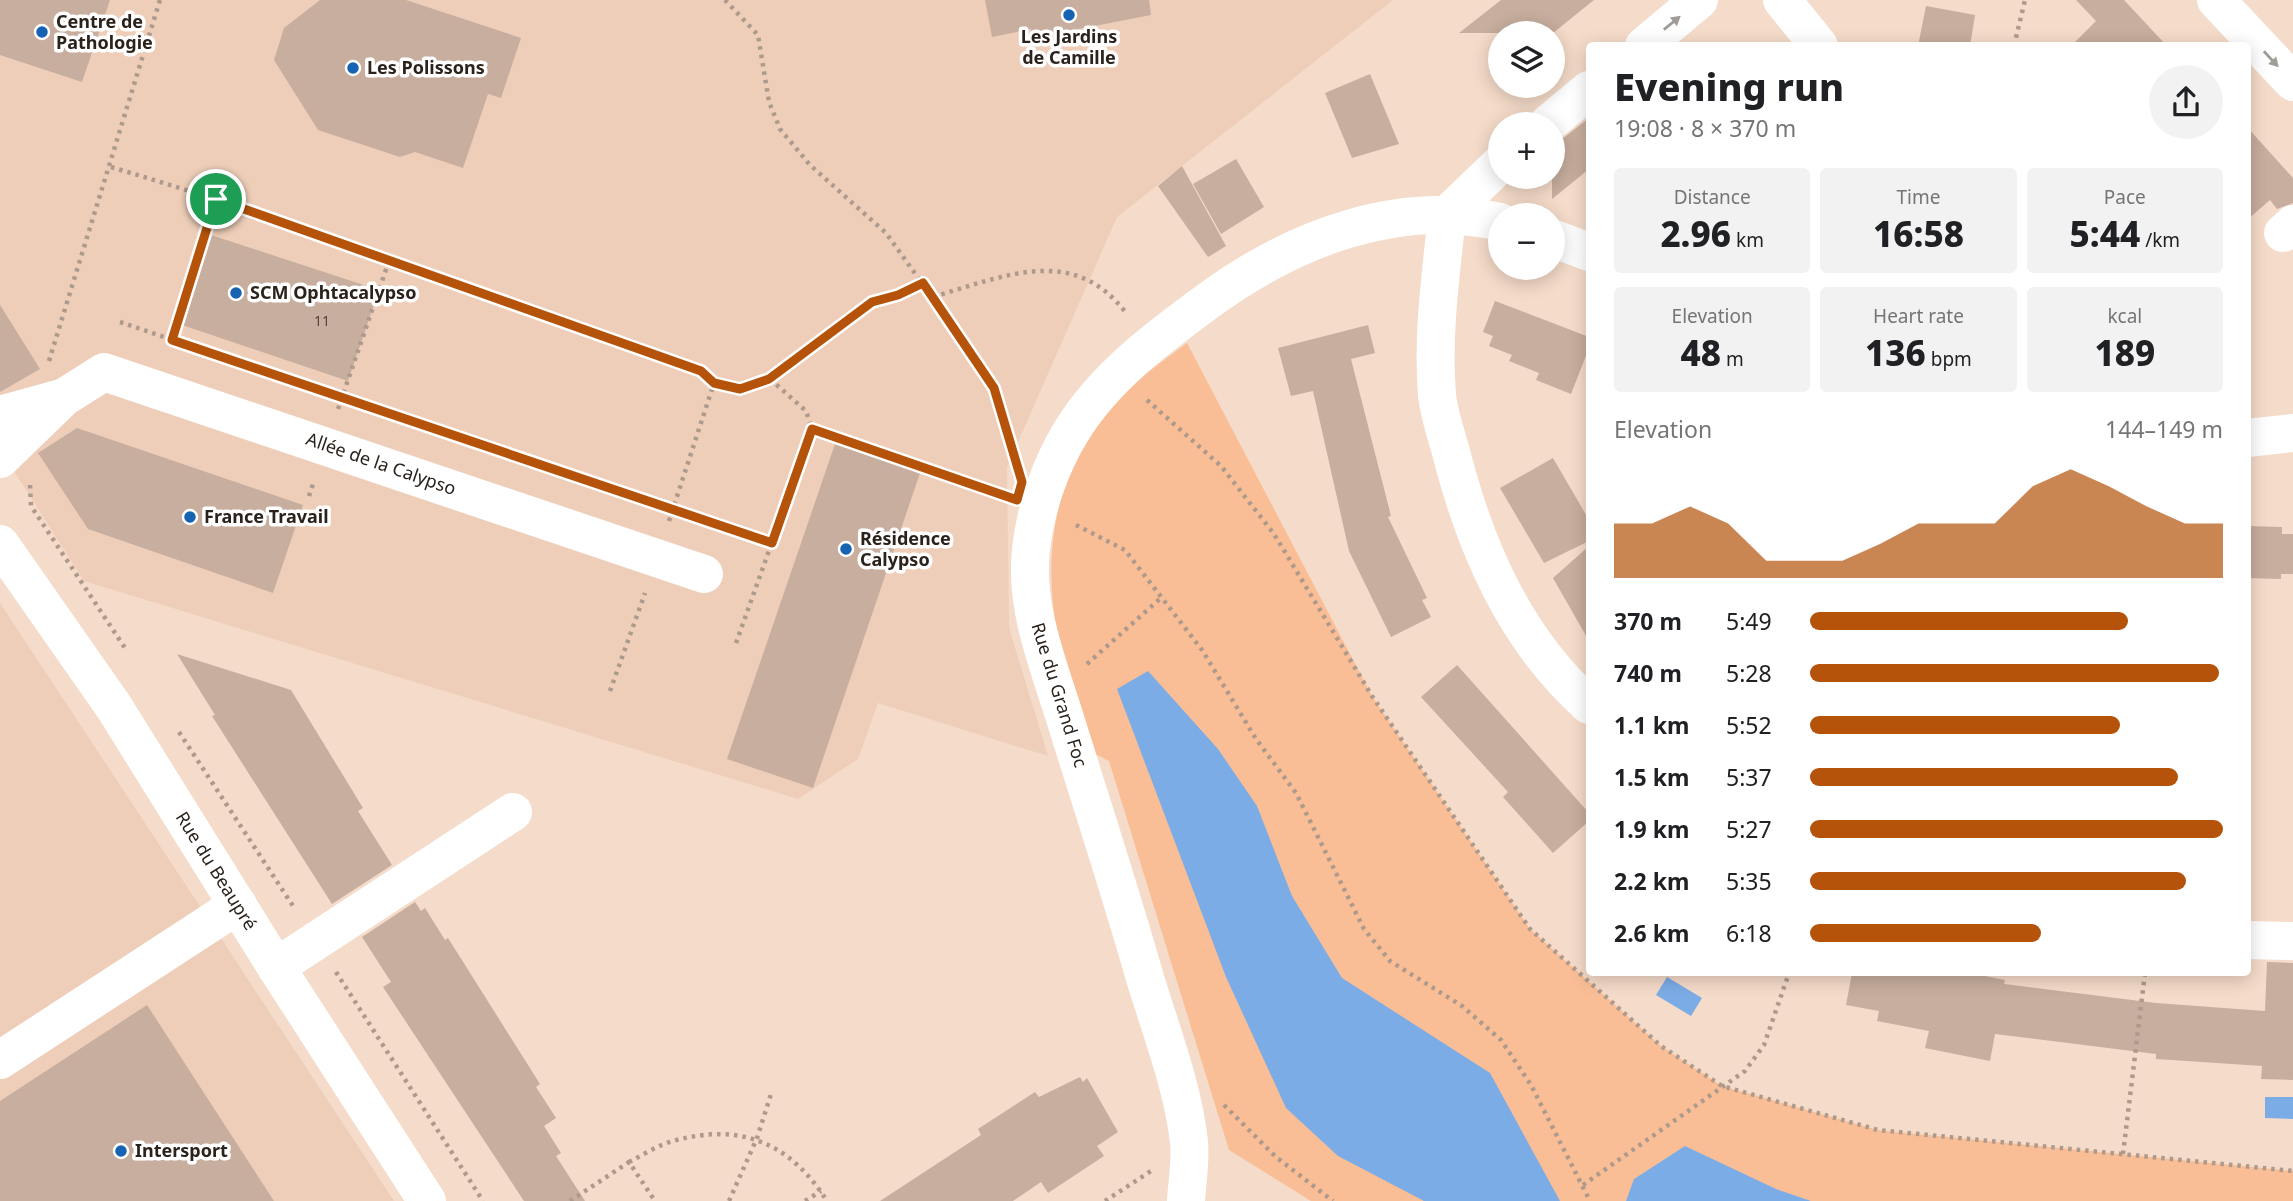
<!DOCTYPE html>
<html lang="en">
<head>
<meta charset="utf-8">
<style>
	:root { --surface:#fff; --page:#f2f2f2; --text:#202124; --muted:#757577; --accent:#b45309 }
	body { margin:0; font-family:"Noto Sans",sans-serif; background:var(--page); color:var(--text); height:100vh; display:flex; flex-direction:column; font-size:26px; white-space:nowrap }
	* { box-sizing:border-box; margin:0 }
	p { font-size:23px; color:var(--muted) }
	.icon { flex:none; width:38px; height:38px; fill:none; stroke:currentColor; stroke-width:2; stroke-linecap:round; stroke-linejoin:round }
	.map { position:relative; flex:1; overflow:hidden }
	.details { position:absolute; left:1586px; top:42px; width:665px; height:934px; display:flex; flex-direction:column; background:var(--surface); border-radius:7px; box-shadow:0 4px 18px #0003 }
	.details>* { flex:none }
	.controls { position:absolute; left:1488px; top:21px; display:grid; gap:14px }
	.controls a { display:grid; place-items:center; width:77px; height:77px; border-radius:50%; background:var(--surface); box-shadow:0 4px 18px #0003; font-size:35px }
	.pin { position:absolute; display:grid; place-items:center; width:60px; height:60px; color:#fff; margin:-30px; border:4px solid #fff; border-radius:50%; box-shadow:0 2px 7px #0007 }
	.round { display:grid; place-items:center; flex:none; width:74px; height:74px; border-radius:37px; background:var(--page) }
	.headline { display:flex; align-items:center; justify-content:space-between; height:119px; padding:0 28px }
	h1 { font-size:38px; font-weight:800; line-height:52px }
	.metrics { display:grid; grid-template-columns:repeat(3,1fr); gap:10px; height:119px; padding:7px 28px }
	.metrics div { display:grid; align-content:center; border-radius:7px; background:var(--page); text-align:center }
	.metrics b { font-size:35px; font-weight:800 }
	.metrics small { font-size:19px; font-weight:400 }
	.metrics p { font-size:19px }
	.chart { height:196px; padding:14px 28px }
	.chart p { display:flex; justify-content:space-between }
	.chart svg { width:100%; height:126px; margin-top:7px; fill:var(--accent); opacity:.7 }
	ul { padding:0 28px; list-style:none; font-size:23px }
	li { display:grid; grid-template-columns:112px 84px 1fr; align-items:center; height:52px }
	li i { height:18px; border-radius:9px; background:var(--accent) }
	.map>svg:first-child { display:block }
	.built { fill:#eeceb9 }
	.green { fill:#f9be95 }
	.water { fill:#7cace6 }
	.building { fill:#c7ae9e }
	.lines { fill:none; stroke-linecap:round; stroke-linejoin:round }
	.path { stroke:#ae9a8c; stroke-width:4.5; stroke-dasharray:3.5 5; stroke-linecap:butt }
	.minor { stroke:#fff; stroke-width:38 }
	.oneway { fill:#a09c98 }
	.route-casing { stroke:#fff; stroke-width:14 }
	.route { stroke:#b45309; stroke-width:9 }
	.poi-dot { fill:#1563b2; stroke:#fff; stroke-width:2.5 }
	.labels { text-anchor:middle; stroke-width:7; stroke-linejoin:round; paint-order:stroke }
	.number-label { font-size:14px; fill:#52453c }
	.poi-label { font-size:18px; font-weight:bold; fill:#2b221b; stroke:#fff; text-anchor:start }
	.street-label { font-size:18px; fill:#2b221b; stroke:#fff }
</style>
</head>
<body>
<div class="map">
<svg width="2293" height="1201" viewBox="0 0 2293 1201">
	<rect width="100%" height="100%" fill="#f5dbc9"/>
	<g class="built">
		<polygon points="0,0 1393,0 1117,217 1007,467 1009,628 1048,756 878,703 858,759 798,799 84,581 0,449"/>
		<polygon points="0,603 394,1201 0,1201"/>
	</g>
	<path class="green" d="M 1187,343 L 1372,696 L 1530,929 L 1661,1046 L 1722,1086 L 1878,1130 L 2293,1171 L 2293,1201 L 1311,1201 L 1229,1150 L 1109,761 L 1095,754 C 1082,714 1065,673 1057,632 C 1043,557 1054,476 1103,415 C 1126,386 1158,365 1187,343 Z"/>
	<g class="water">
		<polygon points="1148,671 1218,749 1257,806 1292,896 1342,978 1490,1073 1560,1201 1424,1201 1338,1156 1286,1108 1226,977 1117,689"/>
		<polygon points="1667,977 1702,998 1691,1016 1656,995"/>
		<polygon points="2265,1097 2293,1097 2293,1119 2265,1118"/>
		<polygon points="1685,1146 1776,1189 1811,1201 1626,1201 1634,1179"/>
	</g>
	<g class="building">
		<polygon points="0,0 110,0 82,82 0,55"/>
		<polygon points="320,0 406,0 521,38 501,98 488,94 463,168 415,152 400,157 318,130 274,60 284,28"/>
		<polygon points="985,0 1149,0 1151,15 1033,38 1031,29 992,37"/>
		<polygon points="1501,0 1594,0 1553,33 1459,33"/>
		<polygon points="2076,0 2124,0 2167,46 2071,46 2096,21"/>
		<polygon points="1926,6 1975,15 1970,46 1918,46"/>
		<polygon points="1370,74 1399,144 1352,158 1325,93"/>
		<polygon points="1589,118 1589,169 1552,199 1552,147"/>
		<polygon points="2247,127 2293,178 2293,203 2277,209 2270,200 2247,220"/>
		<polygon points="1236,159 1264,207 1221,234 1193,184"/>
		<polygon points="1182,166 1226,246 1208,257 1158,186"/>
		<polygon points="208,234 379,290 348,381 179,324"/>
		<polygon points="1495,301 1589,337 1589,348 1571,394 1536,380 1539,373 1509,361 1512,355 1489,346 1493,336 1483,332"/>
		<polygon points="0,305 40,369 0,392"/>
		<polygon points="1368,325 1375,353 1351,359 1391,516 1388,517 1427,598 1422,600 1431,617 1391,637 1349,551 1313,391 1291,396 1278,348"/>
		<polygon points="77,428 303,505 273,593 88,529 38,453"/>
		<polygon points="835,444 920,473 813,788 727,759"/>
		<polygon points="1553,458 1589,520 1589,541 1544,563 1500,488"/>
		<polygon points="2247,526 2282,527 2282,534 2293,534 2293,574 2281,574 2281,579 2247,578"/>
		<polygon points="1589,546 1589,641 1553,578"/>
		<polygon points="177,654 291,690 363,808 358,811 392,865 332,904 212,716 215,715"/>
		<polygon points="1457,665 1589,813 1589,821 1553,853 1503,797 1508,792 1421,697"/>
		<polygon points="415,902 421,911 425,908 445,940 448,938 540,1084 536,1087 556,1118 544,1126 561,1153 556,1156 585,1201 524,1201 383,987 391,982 362,937"/>
		<polygon points="2267,962 2293,963 2293,1080 2261,1079 2262,1066 2156,1059 2156,1054 1995,1034 1990,1061 1925,1048 1929,1031 1877,1021 1879,1011 1846,1005 1852,973 1969,973 2005,980 2004,984 2156,1003 2265,1011"/>
		<polygon points="147,1005 274,1201 0,1201 0,1101"/>
		<polygon points="1080,1077 1083,1082 1087,1078 1118,1132 1097,1146 1104,1156 1048,1193 1041,1182 1013,1201 880,1201 981,1135 978,1129 1035,1092 1039,1097"/>
	</g>
	<g class="lines">
		<g class="path">
			<path d="M 725,0 L 758,35 L 769,102 L 780,129 L 810,165 L 886,233 L 932,297 C 1003,277 1073,243 1126,313"/>
			<polyline points="2014,46 2025,0"/>
			<path d="M 111,167 L 216,199 L 700,371 C 711,380 724,389 739,389 C 770,390 840,324 869,304 C 880,297 907,292 923,283"/>
			<polyline points="933,297 994,388 1014,456"/>
			<polyline points="120,322 772,543"/>
			<polyline points="172,340 216,199"/>
			<polyline points="49,361 160,0"/>
			<polyline points="770,379 806,411 812,429 1003,495"/>
			<polyline points="1147,400 1221,466 1274,534 1372,696 1530,929 1661,1046 1722,1086 1878,1130 2293,1171"/>
			<polyline points="338,409 389,261"/>
			<polyline points="30,485 31,506 125,648"/>
			<polyline points="309,496 313,484"/>
			<polyline points="669,521 714,383"/>
			<polyline points="1076,525 1125,550 1202,650 1256,739 1296,793 1364,929 1390,961 1462,1006 1501,1040 1531,1085 1590,1201"/>
			<polyline points="736,643 812,430"/>
			<polyline points="1087,664 1162,597"/>
			<polyline points="610,691 645,593"/>
			<polyline points="179,732 295,909"/>
			<polyline points="336,972 483,1201"/>
			<polyline points="1224,1105 1276,1157 1333,1201"/>
			<polyline points="2123,1154 2145,973"/>
			<path d="M 629,1162 C 643,1155 658,1145 673,1141 C 741,1122 790,1143 827,1201"/>
			<polyline points="1583,1185 1745,1071 1764,1045 1789,973"/>
			<polyline points="570,1201 629,1162 655,1201"/>
			<polyline points="729,1201 757,1138 772,1091"/>
			<polyline points="805,1201 821,1191"/>
			<polyline points="1105,1201 1151,1171"/>
		</g>
		<g class="minor">
			<polyline points="1782,0 1819,46"/>
			<polyline points="2216,0 2293,82"/>
			<polyline points="1644,46 1699,0"/>
			<polyline points="1548,124 1589,90"/>
			<path d="M 1447,215 C 1441,274 1432,335 1437,395 C 1439,414 1446,434 1451,452 C 1475,547 1515,639 1589,705"/>
			<polyline points="1447,215 1500,164"/>
			<polyline points="2283,233 2293,224"/>
			<polyline points="1552,238 1589,252"/>
			<polyline points="0,415 61,398"/>
			<polyline points="2247,438 2293,433"/>
			<polyline points="0,459 63,398 104,372 704,574"/>
			<polyline points="0,544 114,707 276,967 427,1201"/>
			<polyline points="2247,940 2293,941"/>
			<polyline points="276,967 513,812"/>
			<polyline points="0,1060 238,905"/>
			<path d="M 1186,1201 C 1187,1182 1191,1161 1189,1142 C 1183,1087 1161,1031 1145,978 C 1121,894 1094,811 1068,728 C 1051,671 1024,610 1031,550 C 1035,510 1050,466 1071,432 C 1104,377 1160,336 1212,298 C 1294,239 1398,198 1500,222"/>
		</g>
	</g>
	<defs><path id="oneway-solid" d="M-6-.8H1V-3.2L6.5 0L1 3.2V.8H-6Z" transform="scale(1.75)"/></defs>
	<g class="oneway">
		<use href="#oneway-solid" transform="translate(1672 23) rotate(-39)"/>
		<use href="#oneway-solid" transform="translate(2271 59) rotate(47)"/>
	</g>
	<g class="lines">
		<g class="route-casing">
			<polygon id="route" points="216,199 701,371 714,383 740,389 769,379 872,302 898,295 923,283 994,388 1022,482 1017,500 812,429 772,543 172,340"/>
		</g>
		<use href="#route" class="route"/>
	</g>
	<g class="poi-dot">
		<circle cx="1069" cy="15" r="7"/>
		<circle cx="42" cy="32" r="7"/>
		<circle cx="353" cy="68" r="7"/>
		<circle cx="236" cy="293" r="7"/>
		<circle cx="190" cy="517" r="7"/>
		<circle cx="846" cy="549" r="7"/>
		<circle cx="121" cy="1151" r="7"/>
	</g>
	<g class="labels">
		<g class="number-label">
			<text x="322" y="326">11</text>
		</g>
		<g class="poi-label">
			<text x="56" y="28">Centre de<tspan x="56" dy="21">Pathologie</tspan></text>
			<text x="1069" y="43" text-anchor="middle">Les Jardins<tspan x="1069" dy="21">de Camille</tspan></text>
			<text x="367" y="74">Les Polissons</text>
			<text x="250" y="299">SCM Ophtacalypso</text>
			<text x="204" y="523">France Travail</text>
			<text x="860" y="545">Résidence<tspan x="860" dy="21">Calypso</tspan></text>
			<text x="135" y="1157">Intersport</text>
		</g>
		<g class="street-label">
			<text transform="translate(381 464) rotate(19)" y="6">Allée de la Calypso</text>
			<text transform="translate(1059 695) rotate(73)" y="6">Rue du Grand Foc</text>
			<text transform="translate(216 871) rotate(58)" y="6">Rue du Beaupré</text>
		</g>
	</g>
</svg>
<div class="controls">
<a><svg class="icon" aria-label="layers" viewBox="0 0 24 24"><path d="M12 4l9 5-9 5-9-5zM3 14l9 5 9-5"/></svg></a>
<a>+</a>
<a>−</a>
</div>
<div class="pin" style="left:216px;top:199px;background:#1e9e55"><svg class="icon" aria-label="arrive" viewBox="0 0 24 24"><path d="M6 21V4h12l-3 4 3 4H6"/></svg></div>
<section class="details">
<div class="headline"><div><h1>Evening run</h1><p>19:08 · 8 × 370 m</p></div><a class="round"><svg class="icon" aria-label="share" viewBox="0 0 24 24"><path d="M12 15V3M7 8l5-5 5 5M5 13v7h14v-7"/></svg></a></div>
<div class="metrics">
<div><p>Distance</p><b>2.96<small> km</small></b></div>
<div><p>Time</p><b>16:58</b></div>
<div><p>Pace</p><b>5:44<small> /km</small></b></div>
</div>
<div class="metrics">
<div><p>Elevation</p><b>48<small> m</small></b></div>
<div><p>Heart rate</p><b>136<small> bpm</small></b></div>
<div><p>kcal</p><b>189</b></div>
</div>
<div class="chart"><p><span>Elevation</span>144–149 m</p>
<svg viewBox="0 0 160 44" preserveAspectRatio="none"><path d="M0 44V25L10 25L20 19L30 25L40 38L50 38L60 38L70 32L80 25L90 25L100 25L110 12L120 6L130 12L140 19L150 25L160 25V44z"/></svg>
</div>
<ul>
<li><b>370 m</b>5:49<i style="width:77%"></i></li>
<li><b>740 m</b>5:28<i style="width:99%"></i></li>
<li><b>1.1 km</b>5:52<i style="width:75%"></i></li>
<li><b>1.5 km</b>5:37<i style="width:89%"></i></li>
<li><b>1.9 km</b>5:27<i style="width:100%"></i></li>
<li><b>2.2 km</b>5:35<i style="width:91%"></i></li>
<li><b>2.6 km</b>6:18<i style="width:56%"></i></li>
</ul>
</section>
</div>
</body>
</html>
